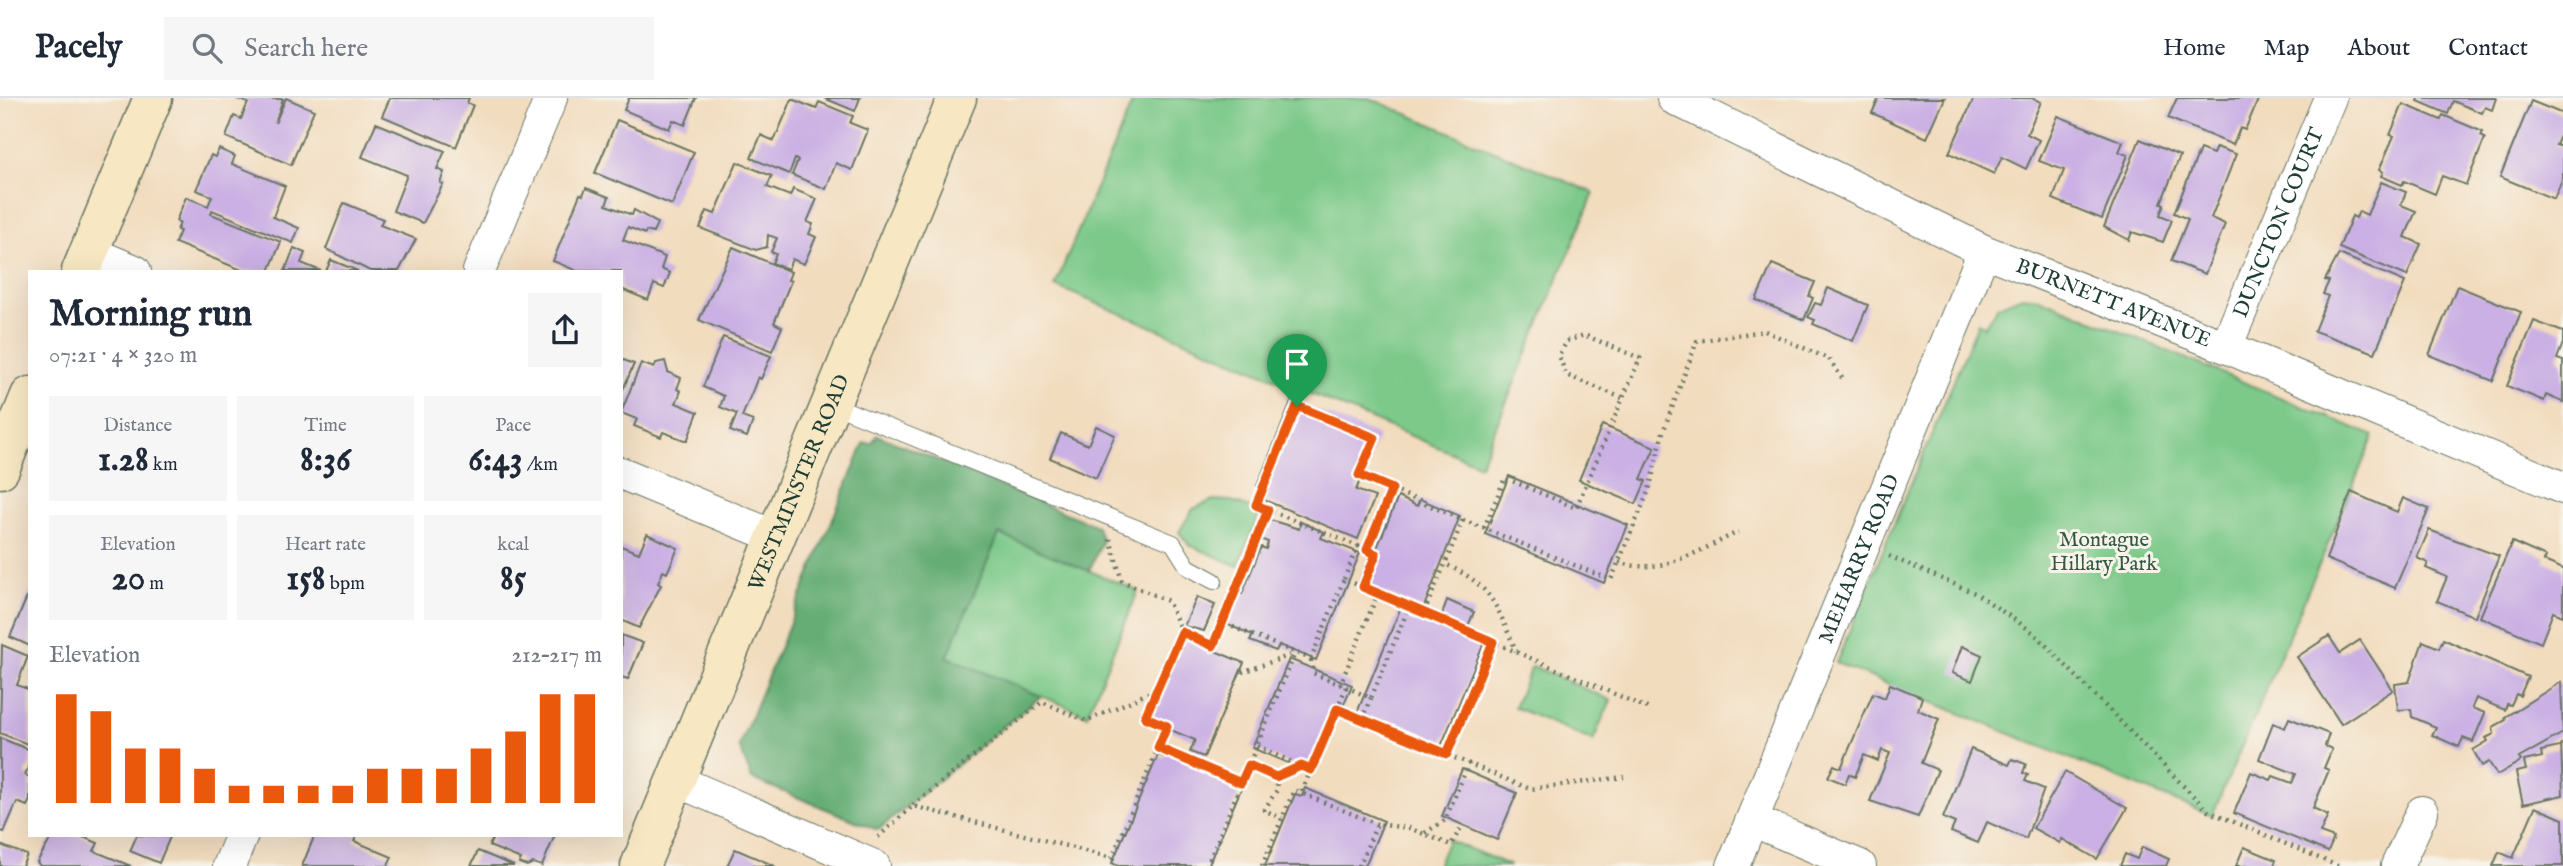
<!DOCTYPE html>
<html lang="en">
<head>
<meta charset="utf-8">
<style>
	:root { --surface:#fff; --page:#f6f6f7; --text:#1f2937; --muted:#747a83; --line:#e0e1e3; --accent:#ea580c }
	body { margin:0; font-family:"IM FELL English",serif; background:var(--page); color:var(--text); height:100vh; display:flex; flex-direction:column; font-size:26px; white-space:nowrap }
	* { box-sizing:border-box; margin:0 }
	p { font-size:23px; color:var(--muted) }
	.icon { flex:none; width:38px; height:38px; fill:none; stroke:currentColor; stroke-width:2; stroke-linecap:round; stroke-linejoin:round }
	.map { position:relative; flex:1; overflow:hidden }
	.details { position:absolute; left:28px; top:172px; width:595px; height:567px; display:flex; flex-direction:column; background:var(--surface); border-radius:0px; box-shadow:0 7px 28px #0002 }
	.details>* { flex:none }
	.pin { position:absolute; display:grid; place-items:center; width:60px; height:60px; color:#fff; margin:-72px -30px; border-radius:50% 50% 50% 0; rotate:-45deg; box-shadow:0 0 7px #0007 }
	.pin .icon { rotate:45deg }
	.round { display:grid; place-items:center; flex:none; width:74px; height:74px; border-radius:0px; background:var(--page) }
	.summary { display:flex; align-items:center; justify-content:space-between; height:119px; padding:0 21px }
	h1 { font-size:38px; font-weight:700; line-height:52px }
	.stats { display:grid; grid-template-columns:repeat(3,1fr); gap:10px; height:119px; padding:7px 21px }
	.stats div { display:grid; align-content:center; border-radius:0px; background:var(--page); text-align:center }
	.stats b { font-size:35px; font-weight:700 }
	.stats small { font-size:19px; font-weight:400 }
	.stats p { font-size:19px }
	.chart { height:196px; padding:14px 21px }
	.chart p { display:flex; justify-content:space-between }
	.chart svg { width:100%; height:126px; margin-top:7px; stroke:var(--accent); stroke-width:6 }
	header { display:flex; align-items:center; gap:42px; box-sizing:border-box; height:98px; padding:0 35px; background:var(--surface); border-bottom:2px solid var(--line) }
	header strong { font-size:33px }
	nav { display:flex; gap:38px; margin-inline-start:auto; font-size:24px }
	.search { width:490px; height:63px; background:var(--page); display:flex; align-items:center; gap:18px; box-sizing:border-box; padding:0 24px; border-radius:0px; color:var(--muted); font-size:26px }
	.map>svg:first-child { display:block }
	.green { fill:#7cc989; stroke:#4e835e; stroke-width:2 }
	.forest { fill:#65ad75; stroke:#427554; stroke-width:2 }
	.building { fill:#cab0e4 }
	.lines { fill:none; stroke-linecap:round; stroke-linejoin:round }
	.lane-casing { stroke:#697564; stroke-width:18 }
	.street-casing { stroke:#697564; stroke-width:34 }
	.secondary-casing { stroke:#697564; stroke-width:41 }
	.path { stroke:#697564; stroke-width:4.5; stroke-dasharray:2 5; stroke-linecap:butt }
	.lane { stroke:#fff; stroke-width:16 }
	.street { stroke:#fff; stroke-width:32 }
	.secondary { stroke:#f7e8c3; stroke-width:38 }
	.route-casing { stroke:#fff; stroke-width:14 }
	.route { stroke:#ea580c; stroke-width:9 }
	.labels { text-anchor:middle; stroke-width:6; stroke-linejoin:round; paint-order:stroke }
	.street-label { font-size:21px; fill:#1f3d34; stroke:#f7f3e8 }
	.park-label { font-size:21px; fill:#325945; stroke:#f7f3e8 }
</style>
</head>
<body>
<header>
<strong>Pacely</strong>
<div class="search"><svg class="icon" aria-label="search" viewBox="0 0 24 24"><circle cx="10" cy="10" r="6"/><path d="M15 15l6 6"/></svg>Search here</div>
<nav><a>Home</a><a>Map</a><a>About</a><a>Contact</a></nav>
</header>
<div class="map">
<svg width="2563" height="768" viewBox="0 0 2563 768">
	<rect width="100%" height="100%" fill="#f7f3e8"/>
	<filter id="ink" filterUnits="userSpaceOnUse"><feTurbulence type="fractalNoise" baseFrequency=".0143" numOctaves="2"/><feDisplacementMap in="SourceGraphic" scale="14" xChannelSelector="R" yChannelSelector="G"/><feConvolveMatrix kernelMatrix="1 2 1 2 8 2 1 2 1" color-interpolation-filters="sRGB"/></filter>
	<filter id="wash" filterUnits="userSpaceOnUse"><feTurbulence type="fractalNoise" baseFrequency=".00686" numOctaves="4" result="noise"/><feDisplacementMap in="SourceGraphic" scale="28" xChannelSelector="R" yChannelSelector="G"/><feGaussianBlur stdDeviation="1.57" result="paint"/><feColorMatrix in="noise" values="0 0 0 0 0 0 0 0 0 0 0 0 0 0 0 0 0 1.4 0 .05"/><feComposite in="paint" operator="in"/></filter>
	<g filter="url(#wash)">
		<rect width="100%" height="100%" fill="#f2dcbe"/>
		<g class="green">
			<polygon points="1134,0 1369,0 1594,95 1480,367 1055,188"/>
			<polygon points="2022,198 2039,200 2374,338 2212,718 1836,565 1978,225 1984,228 1998,208"/>
			<polygon points="1213,402 1231,403 1260,414 1238,468 1189,447 1179,434 1193,411"/>
			<polygon points="999,435 1138,493 1087,617 947,559"/>
			<polygon points="1532,568 1611,602 1593,643 1514,609"/>
			<polygon points="1448,742 1511,768 1437,768"/>
		</g>
		<polygon class="forest" points="877,337 1097,428 1102,444 1089,473 999,436 947,559 1041,598 878,732 752,681 739,648 864,345 872,345"/>
		<g id="blocks">
			<g class="building">
				<polygon points="235,0 283,1 275,25 286,0 314,12 291,67 226,39 234,18 241,21 248,5"/>
				<polygon points="390,0 469,0 467,5 473,7 456,49 382,18"/>
				<polygon points="629,0 696,0 685,27 673,22 669,31 624,12"/>
				<polygon points="824,0 860,0 855,13"/>
				<polygon points="1879,0 1945,0 1927,40 1872,15"/>
				<polygon points="1974,0 2032,0 2041,4 2027,36 2039,42 2026,71 2002,59 1994,76 1949,55"/>
				<polygon points="2177,0 2253,0 2258,2 2245,32 2240,30 2233,47 2168,20"/>
				<polygon points="2419,0 2496,0 2492,12 2485,9 2482,15 2453,3 2448,16 2418,3"/>
				<polygon points="792,1 816,11 819,4 853,18 850,25 868,32 852,72 836,65 826,91 792,77 798,62 795,61 789,76 751,60 761,37 774,43"/>
				<polygon points="2531,3 2563,16 2563,31 2556,47 2563,49 2563,80 2554,101 2500,79"/>
				<polygon points="2403,6 2441,22 2443,17 2483,34 2481,38 2485,40 2466,87 2442,78 2435,96 2404,83 2402,87 2381,78 2383,74 2379,72 2394,38 2390,37"/>
				<polygon points="2058,18 2123,44 2119,54 2128,57 2102,121 2053,101 2064,72 2039,63"/>
				<polygon points="617,22 694,54 672,107 595,75"/>
				<polygon points="376,25 445,53 437,71 444,74 440,85 443,86 423,125 393,113 407,77 362,59"/>
				<polygon points="2140,41 2180,58 2161,105 2164,106 2160,117 2172,122 2163,144 2132,134 2129,142 2104,129"/>
				<polygon points="2216,49 2236,56 2211,120 2225,126 2205,176 2171,163 2188,121 2174,115 2200,51 2213,56"/>
				<polygon points="219,51 235,58 232,66 285,88 273,119 299,130 293,145 212,112 211,116 281,144 269,173 244,173 175,145 180,133 177,132 180,125 176,123 186,99 208,108 212,98 196,92 211,57 215,59"/>
				<polygon points="737,64 772,78 767,89 790,98 793,91 817,101 807,124 813,126 809,136 816,139 804,166 792,161 788,171 772,165 776,156 771,154 777,140 768,137 767,149 756,152 700,130 707,113 715,116"/>
				<polygon points="2381,84 2406,94 2401,107 2416,113 2405,139 2421,146 2407,178 2339,150 2352,118 2356,120 2359,113 2367,117"/>
				<polygon points="586,90 609,99 606,107 632,117 634,112 657,125 653,135 646,133 645,136 628,129 623,142 665,159 661,171 670,175 664,190 654,186 648,202 621,191 621,173 577,173 553,163 580,96 583,97"/>
				<polygon points="344,105 383,121 380,127 416,141 399,173 370,173 326,151"/>
				<polygon points="733,149 791,174 788,182 791,183 774,225 782,229 772,253 699,222"/>
				<polygon points="294,150 305,155 301,165 321,173 285,173"/>
				<polygon points="2339,156 2405,184 2375,255 2314,233 2328,198 2323,196 2329,183 2325,182"/>
				<polygon points="331,162 358,173 326,173"/>
				<polygon points="1772,166 1815,184 1809,198 1813,200 1804,222 1756,202"/>
				<polygon points="2457,188 2521,214 2493,283 2429,257"/>
				<polygon points="1828,190 1868,207 1853,243 1813,226 1815,222 1808,219 1815,205 1821,207"/>
				<polygon points="2534,223 2563,234 2563,245 2557,261 2563,263 2563,304 2546,297 2544,303 2507,288"/>
				<polygon points="723,239 771,258 761,281 758,279 742,319 753,323 747,339 730,333 737,316 720,309 724,298 703,289"/>
				<polygon points="621,261 634,266 621,296"/>
				<polygon points="665,263 668,274 681,280 677,291 681,293 676,305 698,314 687,343 663,334 661,339 634,328 637,321 621,315 641,265 654,270 656,265"/>
				<polygon points="1292,302 1378,338 1356,392 1375,399 1358,441 1264,402 1268,392 1257,388"/>
				<polygon points="1602,327 1655,349 1641,381 1646,383 1636,406 1579,382"/>
				<polygon points="1096,328 1115,337 1096,380 1050,360 1061,335 1088,347"/>
				<polygon points="1509,378 1628,427 1604,485 1485,436"/>
				<polygon points="2351,394 2397,414 2403,400 2429,411 2395,490 2326,461"/>
				<polygon points="1398,399 1417,408 1420,401 1460,418 1423,511 1359,485 1369,460 1372,462"/>
				<polygon points="1267,421 1299,431 1301,424 1324,434 1321,440 1360,455 1316,562 1279,547 1276,553 1250,543 1253,537 1218,523 1231,492 1242,496 1261,449 1266,451 1268,444 1258,440"/>
				<polygon points="2429,432 2499,458 2475,519 2437,503 2447,479 2426,470 2428,465 2417,460"/>
				<polygon points="647,436 678,450 667,475 663,473 658,485 661,487 639,530 621,522 621,448 639,455"/>
				<polygon points="2512,444 2546,459 2544,463 2563,471 2563,518 2553,514 2541,545 2480,519"/>
				<polygon points="30,492 30,548 10,539"/>
				<polygon points="1197,499 1215,507 1204,533 1184,528"/>
				<polygon points="1447,502 1474,514 1465,535 1485,543 1440,651 1419,642 1416,648 1392,638 1394,633 1356,617 1401,509 1439,526"/>
				<polygon points="621,537 643,545 628,581 621,579"/>
				<polygon points="2329,538 2340,555 2360,542 2393,592 2341,626 2297,559"/>
				<polygon points="1184,540 1244,565 1204,659 1190,654 1195,642 1149,623"/>
				<polygon points="2443,541 2528,579 2520,598 2516,596 2511,607 2507,606 2505,612 2476,600 2472,610 2485,615 2473,644 2463,640 2459,649 2432,637 2436,629 2412,619 2411,611 2398,612 2395,586 2409,584 2423,543 2439,550"/>
				<polygon points="2,547 28,558 17,587 30,592 30,647 0,635"/>
				<polygon points="1962,548 1982,557 1972,583 1952,575"/>
				<polygon points="1289,561 1352,587 1314,676 1252,650"/>
				<polygon points="2561,584 2563,635 2519,660 2521,663 2497,677 2489,664 2482,668 2473,652 2488,643 2486,640 2494,636 2493,629 2506,622 2505,619"/>
				<polygon points="1890,586 1922,599 1918,612 1939,621 1921,665 1938,672 1918,719 1870,703 1890,655 1882,652 1878,663 1864,657 1855,679 1849,676 1845,686 1828,679 1834,667 1841,670 1873,595 1885,600"/>
				<polygon points="2289,620 2329,636 2325,648 2332,651 2324,670 2329,672 2313,710 2328,717 2320,735 2334,740 2328,754 2234,715 2251,674 2271,682 2273,678 2292,685 2296,676 2259,661 2273,625 2285,630"/>
				<polygon points="0,640 30,652 30,665 25,677 30,679 30,702 27,708 17,704 4,734 0,733"/>
				<polygon points="2561,645 2563,697 2523,706 2516,674 2526,672 2524,663 2542,659 2541,653 2560,649"/>
				<polygon points="1971,651 2009,667 2012,661 2026,666 2023,675 2028,677 2025,683 2044,691 2026,741 1987,724 1978,745 1951,734 1955,725 1943,720"/>
				<polygon points="1167,652 1244,684 1208,768 1118,768 1112,765 1158,657 1164,659"/>
				<polygon points="1462,671 1517,695 1497,742 1442,718"/>
				<polygon points="2065,674 2127,710 2097,761 2062,741 2060,745 2033,730"/>
				<polygon points="1305,690 1384,723 1365,768 1265,768 1295,696 1302,698"/>
				<polygon points="2535,709 2563,721 2563,768 2493,768 2499,754 2513,760"/>
				<polygon points="53,737 78,737 98,745 94,753 131,768 40,768 37,764"/>
				<polygon points="137,737 170,739 159,765 130,753"/>
				<polygon points="308,737 357,737 354,743 392,759 388,768 302,768 314,739"/>
				<polygon points="494,737 555,737 542,768 533,765 527,768 519,765 521,761 489,748"/>
				<polygon points="0,747 27,757 22,768 0,768"/>
				<polygon points="2142,749 2169,761 2166,768 2120,768 2125,756 2137,761"/>
				<polygon points="2244,749 2276,762 2274,768 2236,768"/>
				<polygon points="735,751 775,768 727,768"/>
				<polygon points="478,753 514,768 471,768"/>
			</g>
		</g>
	</g>
	<g filter="url(#ink)">
		<use href="#blocks" fill-opacity="0" stroke="#697564" stroke-width="2"/>
		<g class="lines">
			<g class="lane-casing">
				<polyline id="lane" points="831,306 1173,445 1188,469 1214,483"/>
			</g>
			<g class="street-casing">
				<g id="street">
					<path id="s1" d="M 1673,0 L 1984,153 L 2226,249 L 2563,390"/>
					<polyline points="89,154 135,173"/>
					<polyline points="479,173 551,0"/>
					<path id="s2" d="M 2226,249 L 2330,0"/>
					<polyline points="621,375 776,439"/>
					<polyline points="675,682 874,768"/>
					<polyline points="1752,722 1860,768"/>
					<polyline points="229,768 242,737"/>
					<path id="s3" d="M 1733,768 L 1984,153"/>
					<polyline points="2397,768 2422,714"/>
				</g>
			</g>
			<g class="secondary-casing">
				<g id="secondary">
					<polyline points="81,173 153,0"/>
					<polyline points="0,371 30,298"/>
					<path id="s4" d="M 640,768 L 957,0"/>
				</g>
			</g>
			<g class="path">
				<polyline points="1268,412 1257,407 1297,308 1375,340 1359,377 1463,422 1445,466"/>
				<polyline points="1463,422 1611,482 1649,392 1663,334 1697,243 1765,233 1829,261 1842,280"/>
				<polyline points="1484,430 1505,380 1576,410 1640,260 1584,237 1567,243 1559,257 1566,277 1622,300"/>
				<polyline points="1110,441 1122,483 1168,503 1182,534"/>
				<polyline points="1358,448 1376,456 1363,489"/>
				<polyline points="1367,452 1392,391"/>
				<polyline points="1889,458 1977,496 2034,535 2208,713 2338,768"/>
				<path d="M 1619,464 C 1660,479 1702,451 1738,434"/>
				<polyline points="1233,491 1236,492 1223,525 1311,561 1344,481 1493,544"/>
				<polyline points="1236,492 1268,412 1358,448 1344,481"/>
				<path d="M 1424,514 L 1445,466 C 1493,488 1496,507 1516,553"/>
				<polyline points="1311,562 1313,575 1346,589 1337,611"/>
				<polyline points="1242,574 1294,556"/>
				<polyline points="1340,587 1378,495"/>
				<polyline points="1346,589 1371,600 1409,509"/>
				<polyline points="1157,592 1145,619 1167,628 1158,650"/>
				<polyline points="1362,621 1371,600"/>
				<polyline points="1257,648 1301,668"/>
				<polyline points="1447,656 1493,544 1652,612"/>
				<polyline points="1249,667 1276,679 1302,668 1311,672"/>
				<polyline points="1276,679 1277,692 1264,712 1282,720"/>
				<polyline points="913,707 1042,604 1087,623 1157,591 1182,534 1213,548 1223,525"/>
				<polyline points="1377,726 1301,695 1337,611 1530,691 1624,679"/>
				<polyline points="1425,735 1445,722 1469,665"/>
				<polyline points="878,739 913,708 1112,760 1158,650 1241,685"/>
				<polyline points="1207,768 1295,555"/>
				<polyline points="1262,768 1294,692 1301,695"/>
				<polyline points="1359,768 1377,726 1409,730 1451,747 1462,728"/>
			</g>
			<use href="#lane" class="lane"/>
			<use href="#street" class="street"/>
			<use href="#secondary" class="secondary"/>
		</g>
	</g>
	<g class="lines" filter="url(#ink)">
		<g class="route-casing">
			<polygon id="route" points="1297,308 1375,340 1359,377 1392,391 1367,452 1376,456 1363,489 1493,544 1447,656 1337,611 1311,672 1301,668 1276,679 1249,667 1241,685 1158,650 1167,628 1145,619 1182,534 1213,548 1268,412 1256,407"/>
		</g>
		<use href="#route" class="route"/>
	</g>
	<g class="labels">
		<g class="street-label">
			<text dy="7" stroke="none"><textPath href="#s2" startOffset="135">DUNCTON COURT</textPath></text>
			<text dy="7" stroke="none"><textPath href="#s1" startOffset="486">BURNETT AVENUE</textPath></text>
			<text dy="7" stroke="none"><textPath href="#s4" startOffset="415">WESTMINSTER ROAD</textPath></text>
			<text dy="7" stroke="none"><textPath href="#s3" startOffset="332">MEHARRY ROAD</textPath></text>
		</g>
		<g class="park-label">
			<text x="2104" y="448">Montague<tspan x="2104" dy="24">Hillary Park</tspan></text>
		</g>
	</g>
</svg>
<div class="pin" style="left:1297px;top:308px;background:#1e9e55"><svg class="icon" aria-label="arrive" viewBox="0 0 24 24"><path d="M6 21V4h12l-3 4 3 4H6"/></svg></div>
<section class="details">
<div class="summary"><div><h1>Morning run</h1><p>07:21 · 4 × 320 m</p></div><a class="round"><svg class="icon" aria-label="share" viewBox="0 0 24 24"><path d="M12 15V3M7 8l5-5 5 5M5 13v7h14v-7"/></svg></a></div>
<div class="stats">
<div><p>Distance</p><b>1.28<small> km</small></b></div>
<div><p>Time</p><b>8:36</b></div>
<div><p>Pace</p><b>6:43<small> /km</small></b></div>
</div>
<div class="stats">
<div><p>Elevation</p><b>20<small> m</small></b></div>
<div><p>Heart rate</p><b>158<small> bpm</small></b></div>
<div><p>kcal</p><b>85</b></div>
</div>
<div class="chart"><p><span>Elevation</span>212–217 m</p>
<svg viewBox="0 0 160 44" preserveAspectRatio="none"><path d="M5 44V6M15 44V12M25 44V25M35 44V25M45 44V32M55 44V38M65 44V38M75 44V38M85 44V38M95 44V32M105 44V32M115 44V32M125 44V25M135 44V19M145 44V6M155 44V6"/></svg>
</div>
</section>
</div>
</body>
</html>
